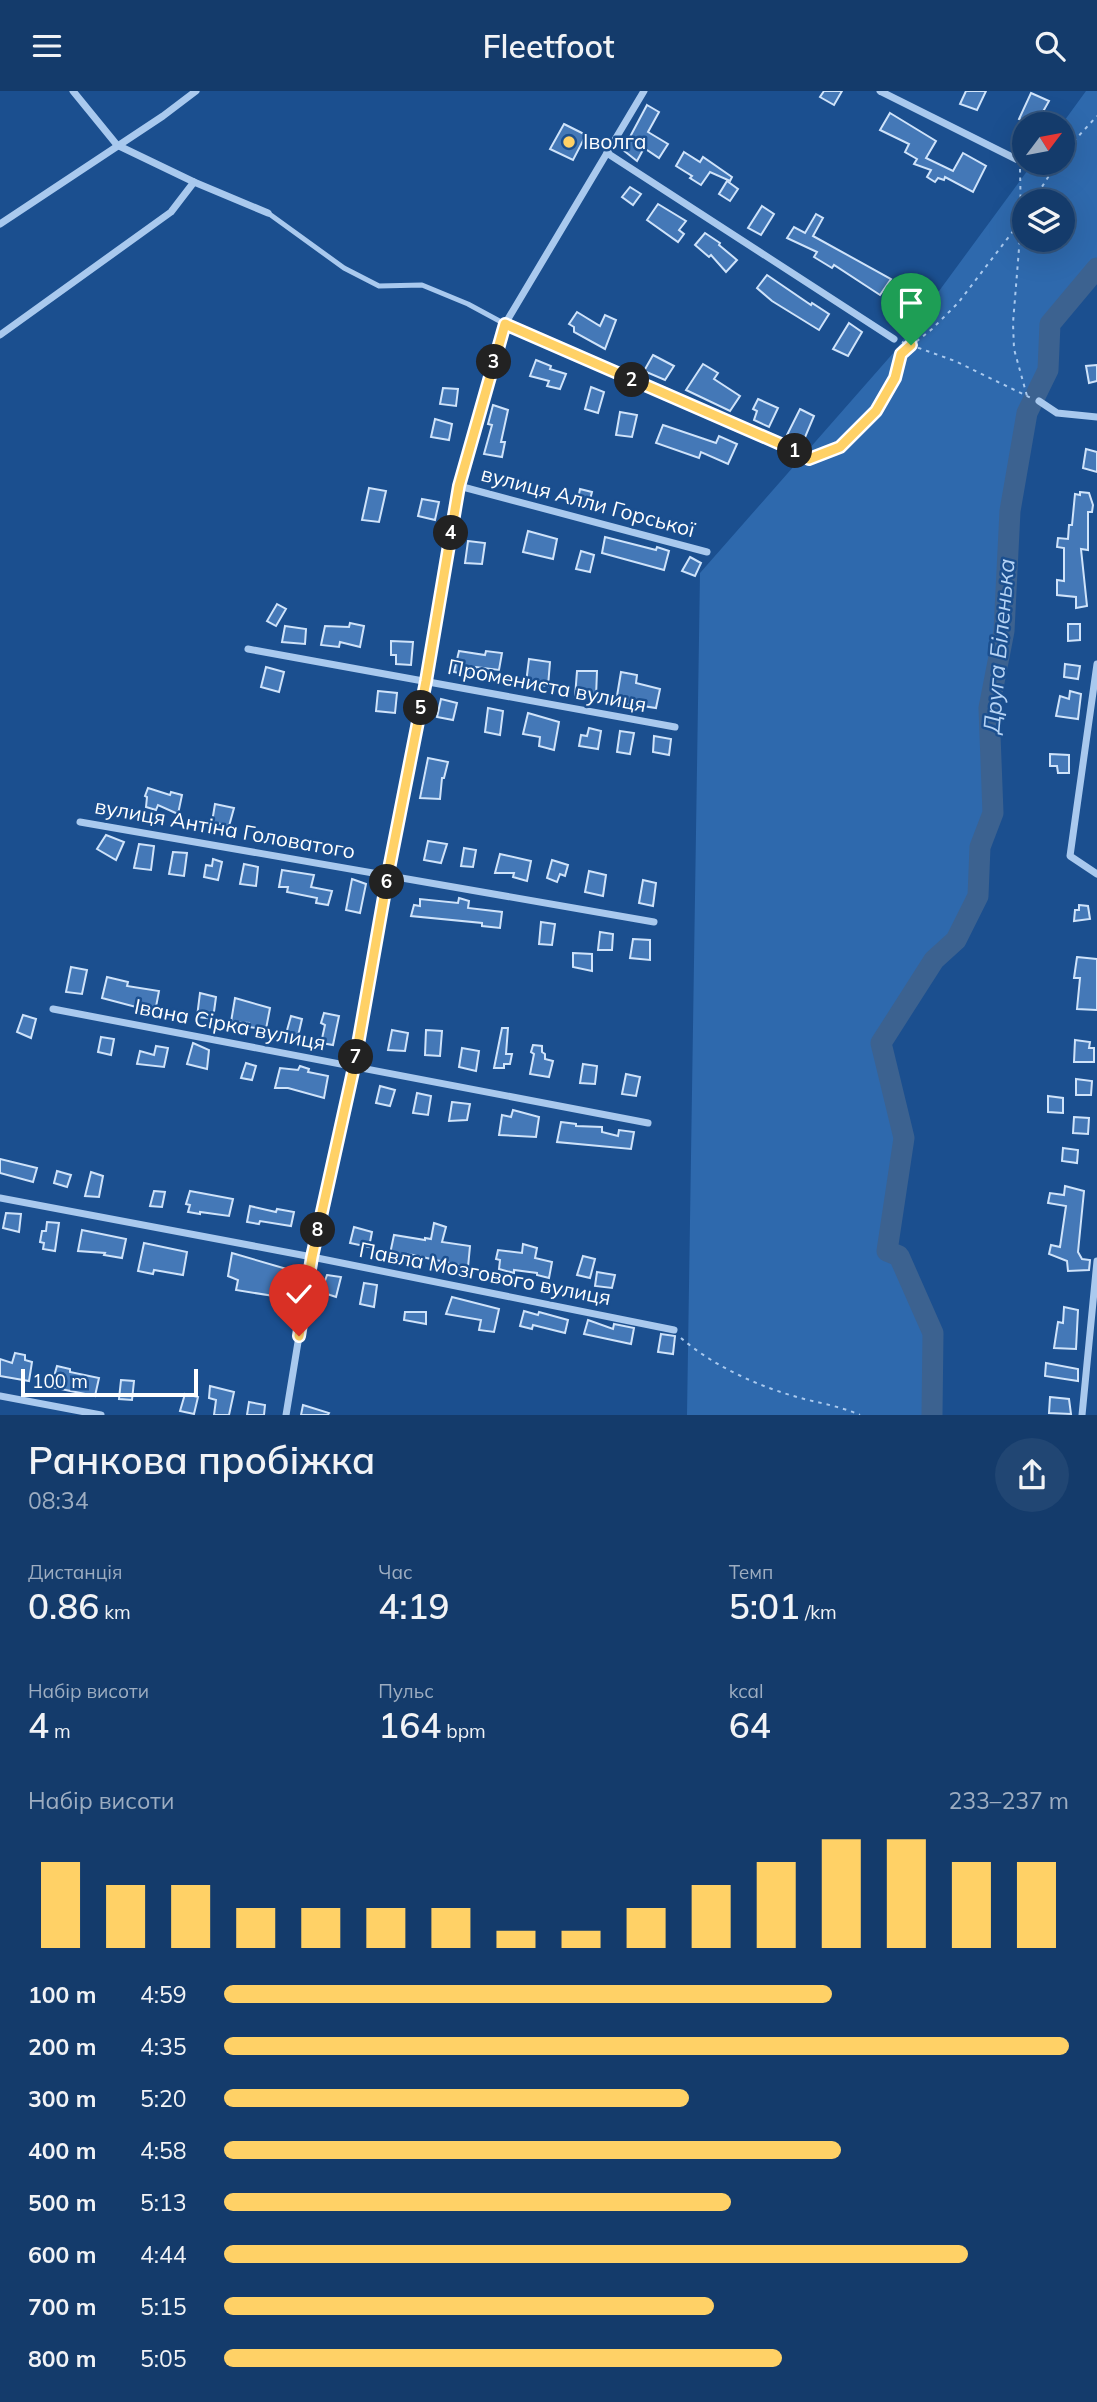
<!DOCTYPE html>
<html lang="uk">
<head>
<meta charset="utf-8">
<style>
	:root { --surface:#143b6b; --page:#214673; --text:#f1f3f6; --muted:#9dadc1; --line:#33557e; --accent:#ffd166 }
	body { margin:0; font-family:Mulish,sans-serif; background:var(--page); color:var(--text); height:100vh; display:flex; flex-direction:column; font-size:26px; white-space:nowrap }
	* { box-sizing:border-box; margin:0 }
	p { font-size:23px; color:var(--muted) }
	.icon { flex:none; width:38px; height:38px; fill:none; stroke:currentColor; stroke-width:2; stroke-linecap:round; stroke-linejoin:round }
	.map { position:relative; height:1324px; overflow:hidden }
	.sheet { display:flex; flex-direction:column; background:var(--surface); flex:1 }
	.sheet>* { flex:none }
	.needle { width:46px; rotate:58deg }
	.buttons { position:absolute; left:1012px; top:21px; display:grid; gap:14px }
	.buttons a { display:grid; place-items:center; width:63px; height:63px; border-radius:50%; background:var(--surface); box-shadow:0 7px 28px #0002,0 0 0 2px var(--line); font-size:35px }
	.scale { position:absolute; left:21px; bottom:18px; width:177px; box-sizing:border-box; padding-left:7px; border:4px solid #fff; border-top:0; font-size:19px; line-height:24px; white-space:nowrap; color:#fff; -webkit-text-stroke:5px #1b4f8f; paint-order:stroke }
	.pin { position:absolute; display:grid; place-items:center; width:60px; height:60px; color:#fff; margin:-72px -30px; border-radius:50% 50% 50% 0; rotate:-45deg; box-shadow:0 0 7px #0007 }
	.pin .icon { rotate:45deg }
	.km { position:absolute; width:35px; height:35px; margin:-18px; border-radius:50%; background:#222; color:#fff; font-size:19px; line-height:35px; text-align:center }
	.round { display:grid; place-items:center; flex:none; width:74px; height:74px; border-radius:37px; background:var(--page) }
	.summary { display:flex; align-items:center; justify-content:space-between; height:119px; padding:0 28px }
	h1 { font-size:38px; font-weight:600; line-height:52px }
	.metrics { display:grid; grid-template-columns:repeat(3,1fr); gap:10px; height:119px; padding:7px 28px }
	.metrics div { display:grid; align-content:center }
	.metrics b { font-size:35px; font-weight:600 }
	.metrics small { font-size:19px; font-weight:400 }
	.metrics p { font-size:19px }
	.chart { height:196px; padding:14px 28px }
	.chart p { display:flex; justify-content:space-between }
	.chart svg { width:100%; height:126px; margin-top:7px; stroke:var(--accent); stroke-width:6 }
	ul { padding:0 28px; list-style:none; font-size:23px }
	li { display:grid; grid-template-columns:112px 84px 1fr; align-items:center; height:52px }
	li i { height:18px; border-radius:9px; background:var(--accent) }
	header { display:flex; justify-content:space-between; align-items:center; height:91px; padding:0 28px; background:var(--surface); font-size:32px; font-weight:600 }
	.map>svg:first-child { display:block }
	.green { fill:#2e69ad; fill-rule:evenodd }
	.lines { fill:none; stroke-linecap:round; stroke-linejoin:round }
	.river { stroke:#3c6290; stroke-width:21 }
	.building { fill:#4478b7; stroke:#cfe3fa; stroke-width:2 }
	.path { stroke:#a9c9ee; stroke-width:2; stroke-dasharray:3.5 5; stroke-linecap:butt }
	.service { stroke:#a9c9ee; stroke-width:5 }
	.minor { stroke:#a9c9ee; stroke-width:7 }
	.route-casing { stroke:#fff; stroke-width:14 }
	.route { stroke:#ffd166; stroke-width:9 }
	.poi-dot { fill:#ffd166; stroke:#1b4f8f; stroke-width:2.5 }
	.labels { text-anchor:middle; stroke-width:5; stroke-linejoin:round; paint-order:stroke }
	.poi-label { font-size:21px; fill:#fff; stroke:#1b4f8f; text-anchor:start }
	.street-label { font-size:21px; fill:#fff; stroke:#1b4f8f }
	.water-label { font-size:23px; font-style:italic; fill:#b5d3f5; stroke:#1b4f8f }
</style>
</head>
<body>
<header><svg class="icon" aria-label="menu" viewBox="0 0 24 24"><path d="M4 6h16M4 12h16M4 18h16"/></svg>Fleetfoot<svg class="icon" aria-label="search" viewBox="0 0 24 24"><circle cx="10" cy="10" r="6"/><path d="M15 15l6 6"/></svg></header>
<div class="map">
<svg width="1097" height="1324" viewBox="0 0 1097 1324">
	<rect width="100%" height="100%" fill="#1b4f8f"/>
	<path class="green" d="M 1086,0 L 1097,0 L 1097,177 L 1050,233 L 1048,279 L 1027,322 L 1010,420 L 1004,540 L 989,617 L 993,722 L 980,756 L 978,805 L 956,849 L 934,869 L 881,952 L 904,1047 L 887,1160 L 899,1165 L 933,1242 L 932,1324 L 687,1324 L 700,482 L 895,260 L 1033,72 L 1062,72 L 1062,33 ZM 1024,110 L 1062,110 L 1062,149 L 1024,149 Z"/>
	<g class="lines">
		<polyline class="river" points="932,1324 933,1242 899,1165 887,1160 904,1047 881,952 934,869 956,849 978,805 980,756 993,722 989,617 1004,540 1010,420 1027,322 1048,279 1050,233 1097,177"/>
	</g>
	<g class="building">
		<polygon points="824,0 842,0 834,14 820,6"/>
		<polygon points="966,0 986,0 977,19 960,13"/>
		<polygon points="1031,2 1049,10 1036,33 1029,33 1019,28"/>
		<polygon points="647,14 659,21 648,41 668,53 659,67 644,57 637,70 623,59"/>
		<polygon points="890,22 936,50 926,67 953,80 963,62 986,75 973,101 945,86 944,89 938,87 935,91 927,86 931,79 914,73 917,68 905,61 909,53 880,39"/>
		<polygon points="564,33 586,44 573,69 550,58"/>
		<polygon points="684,61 700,71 703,66 732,86 730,90 710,81 701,94 690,87 692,85 676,75"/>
		<polygon points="727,90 738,98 730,110 719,103"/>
		<polygon points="630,96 641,103 633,114 622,106"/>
		<polygon points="658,113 686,130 679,139 684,143 678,151 647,129"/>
		<polygon points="762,115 774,123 761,144 748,137"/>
		<polygon points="816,123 823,127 813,145 891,188 880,204 834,174 832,177 814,166 817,161 787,147 794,136 805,142"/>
		<polygon points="705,142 720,152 719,154 737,169 726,181 711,164 709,166 695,154"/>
		<polygon points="767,184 811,214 812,212 829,223 819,239 772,210 757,197"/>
		<polygon points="577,221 600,235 605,224 616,229 605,258 574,241 574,236 569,233"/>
		<polygon points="849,232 862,241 848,265 833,258"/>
		<polygon points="653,264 674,275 665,289 644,280"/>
		<polygon points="536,269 551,275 550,278 566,283 560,298 547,295 549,290 530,285"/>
		<polygon points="703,273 718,282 714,288 740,305 730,320 686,299"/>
		<polygon points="1097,274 1097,290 1089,292 1086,275"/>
		<polygon points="591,296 604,301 598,322 585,318"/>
		<polygon points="443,297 458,298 456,315 440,313"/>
		<polygon points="758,308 778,317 769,336 754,329 757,320 753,318"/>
		<polygon points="493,314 508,319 501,351 505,351 502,366 484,363 492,334 488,333"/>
		<polygon points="800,318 814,325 803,351 787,344"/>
		<polygon points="620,321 637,324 632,346 616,344"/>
		<polygon points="435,328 452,333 449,349 431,346"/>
		<polygon points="663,334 716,352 719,345 737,353 728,373 701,361 699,367 656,352"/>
		<polygon points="1086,358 1097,361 1097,381 1083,377"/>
		<polygon points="369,397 386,400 379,431 362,429"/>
		<polygon points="580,398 592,401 588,416 577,413"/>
		<polygon points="1080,401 1089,402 1093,414 1092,421 1088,421 1088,459 1081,458 1087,515 1076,517 1076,506 1057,504 1057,489 1064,490 1064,457 1057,456 1058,447 1068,448 1069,434 1072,434 1075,403 1080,404"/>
		<polygon points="422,408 439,411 435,429 418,425"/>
		<polygon points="528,440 557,448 553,468 523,461"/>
		<polygon points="605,446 656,459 657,456 669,460 664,479 602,462"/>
		<polygon points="468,450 485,452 482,473 465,472"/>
		<polygon points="581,460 594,464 590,481 576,478"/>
		<polygon points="690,466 701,472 695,485 682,480"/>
		<polygon points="277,513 286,518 276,535 267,530"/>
		<polygon points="350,532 364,535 360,556 340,551 339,556 321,554 325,535 349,536"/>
		<polygon points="1068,533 1080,533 1080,549 1068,550"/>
		<polygon points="285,535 306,538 305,553 282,551"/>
		<polygon points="391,550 413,551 411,574 396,573 396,564 391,564"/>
		<polygon points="459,560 485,564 486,560 502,562 499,579 476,576 473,585 454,581"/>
		<polygon points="529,568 550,571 548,595 526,592"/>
		<polygon points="1065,573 1080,575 1078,588 1064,586"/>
		<polygon points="266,576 284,581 279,601 261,596"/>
		<polygon points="577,580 597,580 596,606 575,606"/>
		<polygon points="621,581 637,584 636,592 660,598 656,617 616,611"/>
		<polygon points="378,600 397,602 395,622 376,620"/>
		<polygon points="1070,600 1081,603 1078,628 1056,625 1060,605 1069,608"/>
		<polygon points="441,608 457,612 453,629 437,626"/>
		<polygon points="488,617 503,620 500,644 485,641"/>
		<polygon points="528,622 559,631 554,659 539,655 540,646 523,643"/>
		<polygon points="589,637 601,640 598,658 579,655 581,644 587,645"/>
		<polygon points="620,640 634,642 630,663 617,661"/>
		<polygon points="654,645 671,648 669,664 653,661"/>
		<polygon points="1050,663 1069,664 1069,682 1058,682 1057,675 1050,675"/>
		<polygon points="428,667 448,671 444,687 442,687 440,708 420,707"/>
		<polygon points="148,697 170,704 171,701 182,704 178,723 158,714 156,719 146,716 147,706 145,705"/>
		<polygon points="215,713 234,717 229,735 212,731"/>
		<polygon points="106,744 124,751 116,769 97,758"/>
		<polygon points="428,750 447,753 441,772 424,769"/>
		<polygon points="139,753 154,755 151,779 134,777"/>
		<polygon points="464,757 476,759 473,776 461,775"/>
		<polygon points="173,761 187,762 184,785 169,783"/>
		<polygon points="500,763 531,770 527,790 513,786 514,782 495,782"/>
		<polygon points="213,768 222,771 218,789 204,786 206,774 212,775"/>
		<polygon points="552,769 568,774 565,785 560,783 557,791 547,787"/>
		<polygon points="244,773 258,776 256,795 240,793"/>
		<polygon points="282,779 314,784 311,796 332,800 328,814 316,812 317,807 287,801 288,796 279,796"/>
		<polygon points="589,780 606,784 603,805 585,801"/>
		<polygon points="352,788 366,793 360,822 346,819"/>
		<polygon points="643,789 656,792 653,815 639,812"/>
		<polygon points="459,807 469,810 468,817 502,821 500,837 482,835 482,832 411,825 414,814 420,815 420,808 458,812"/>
		<polygon points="1079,814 1088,815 1090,828 1074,830 1075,819 1079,819"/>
		<polygon points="541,831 555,833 552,854 539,853"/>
		<polygon points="600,841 613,843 612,859 598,859"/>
		<polygon points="633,848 650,849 650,869 630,867"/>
		<polygon points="573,862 592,863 592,880 573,876"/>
		<polygon points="1077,866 1097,868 1097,919 1077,918 1080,887 1074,887"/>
		<polygon points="71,876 87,879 82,903 66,901"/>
		<polygon points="107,886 128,891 127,895 159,900 155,921 140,919 140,917 102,907"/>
		<polygon points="200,902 216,906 213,928 197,926"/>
		<polygon points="235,907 270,917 266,938 248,936 249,932 231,931"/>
		<polygon points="324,922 339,925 333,954 321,952 325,934 321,932"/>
		<polygon points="23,924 36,928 31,947 17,941"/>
		<polygon points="291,925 302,928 298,945 286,943"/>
		<polygon points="502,937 508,937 506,963 512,963 510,973 504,973 504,977 494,977"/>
		<polygon points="392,939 408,942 405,960 388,959"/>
		<polygon points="426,939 442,940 440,965 425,964"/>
		<polygon points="101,946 114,948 111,964 98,961"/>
		<polygon points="1075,949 1090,951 1089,957 1094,957 1094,971 1074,971"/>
		<polygon points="193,952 209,959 207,978 187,973"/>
		<polygon points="533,954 542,955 542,961 545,963 545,968 553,970 549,986 530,983 534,963 531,961"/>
		<polygon points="156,955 168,957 164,976 137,973 140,960 154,964"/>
		<polygon points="462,957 479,960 476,980 459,976"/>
		<polygon points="246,972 256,975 252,989 241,987"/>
		<polygon points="583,973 597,975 595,993 580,992"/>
		<polygon points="300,975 309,978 308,981 328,985 324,1007 288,997 275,997 280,977 298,979"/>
		<polygon points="626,983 640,986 636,1005 622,1003"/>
		<polygon points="1076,988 1092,990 1091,1004 1076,1004"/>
		<polygon points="380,995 395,999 390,1015 376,1012"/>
		<polygon points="417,1002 431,1005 428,1024 413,1022"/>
		<polygon points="1048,1005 1063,1007 1063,1022 1048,1021"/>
		<polygon points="452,1011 470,1013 467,1029 449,1030"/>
		<polygon points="513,1019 539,1026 536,1046 499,1044 502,1024 511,1026"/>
		<polygon points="1074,1026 1089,1027 1088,1043 1073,1042"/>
		<polygon points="561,1031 576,1033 576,1035 602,1036 602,1041 618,1045 619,1039 634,1041 631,1058 557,1051"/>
		<polygon points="1063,1057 1078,1059 1077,1072 1062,1070"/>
		<polygon points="0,1068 37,1077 33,1091 0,1082"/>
		<polygon points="57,1080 71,1084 67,1096 54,1092"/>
		<polygon points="91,1081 103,1085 99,1106 85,1105"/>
		<polygon points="1065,1095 1084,1100 1078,1161 1082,1168 1090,1169 1089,1179 1068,1180 1067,1170 1049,1163 1051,1154 1060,1156 1066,1115 1048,1112 1050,1102 1064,1104"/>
		<polygon points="154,1100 165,1101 162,1116 150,1115"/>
		<polygon points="190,1100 233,1108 229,1125 200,1121 200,1123 188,1121 190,1114 186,1113"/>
		<polygon points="250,1115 276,1121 277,1118 294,1121 291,1135 260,1130 259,1133 247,1131"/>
		<polygon points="6,1122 21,1123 19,1141 3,1137"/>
		<polygon points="47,1131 59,1132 55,1160 43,1158 44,1152 40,1151 42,1140 46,1140"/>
		<polygon points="434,1132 446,1136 442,1151 470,1155 468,1176 408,1163 407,1166 390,1163 394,1144 425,1149 425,1147 431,1148"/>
		<polygon points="354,1136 372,1141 369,1156 350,1152"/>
		<polygon points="82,1139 126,1148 122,1167 104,1164 105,1162 78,1160"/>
		<polygon points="144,1152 187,1161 183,1184 154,1179 153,1183 138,1180"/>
		<polygon points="523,1153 537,1157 535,1167 552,1171 549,1187 537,1184 537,1182 514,1179 514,1182 499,1178 500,1169 496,1168 498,1159 522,1162"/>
		<polygon points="232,1162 290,1179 287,1191 291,1191 286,1207 236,1199 238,1189 228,1185"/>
		<polygon points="583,1165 595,1168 590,1187 577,1184"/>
		<polygon points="597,1181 615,1184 612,1197 595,1195"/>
		<polygon points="327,1184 341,1186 336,1206 321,1201"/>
		<polygon points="364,1192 377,1194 374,1216 360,1213"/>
		<polygon points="452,1206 499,1218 494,1241 479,1239 481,1229 446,1223"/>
		<polygon points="1064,1216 1078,1219 1076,1258 1054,1257 1058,1231 1063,1232"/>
		<polygon points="524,1220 538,1224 539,1221 568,1229 565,1242 533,1234 532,1238 520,1235"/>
		<polygon points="405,1221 426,1221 426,1233 404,1229"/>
		<polygon points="588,1229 613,1238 614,1233 634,1237 631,1253 584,1243"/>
		<polygon points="661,1243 675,1245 673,1263 658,1261"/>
		<polygon points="15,1262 25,1264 25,1269 32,1271 29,1290 0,1285 0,1268 12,1272"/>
		<polygon points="1046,1272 1078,1278 1078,1290 1045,1285"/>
		<polygon points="57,1275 70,1278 70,1281 99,1287 95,1305 51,1296"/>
		<polygon points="121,1289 134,1290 132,1309 119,1308"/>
		<polygon points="210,1295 234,1301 229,1324 214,1324 216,1309 209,1307"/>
		<polygon points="185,1303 198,1306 194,1323 180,1320"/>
		<polygon points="1050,1306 1069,1308 1071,1323 1049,1322"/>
		<polygon points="249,1311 265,1314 264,1324 247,1324"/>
		<polygon points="303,1314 329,1322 328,1324 301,1324"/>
	</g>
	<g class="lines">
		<g class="path">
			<polyline points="1062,63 1097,25"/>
			<polyline points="1020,78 1021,128"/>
			<polyline points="1033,110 1057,72"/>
			<polyline points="1021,133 1013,232 1014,258 1027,305"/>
			<polyline points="902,251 955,270 1031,307"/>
			<polyline points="799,362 809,368 840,356 876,320 895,287 901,263 932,238 958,212 1024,126"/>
			<path d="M 681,1247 C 712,1274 757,1295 797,1306 C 818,1312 840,1315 860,1324"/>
		</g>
		<polyline class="service" points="268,122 344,177 379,195 422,194 468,213 505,233"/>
		<g class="minor">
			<polyline points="73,0 117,54 194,91 268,122"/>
			<polyline points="880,0 1016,68"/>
			<polyline points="607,62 894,248"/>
			<polyline points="0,133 163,25 196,0"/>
			<polyline points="505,233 792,358"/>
			<polyline points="0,244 171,121 194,91"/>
			<polyline points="1039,310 1057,322 1097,326"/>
			<polyline points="459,395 707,461"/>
			<polyline points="248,558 675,636"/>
			<polyline points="1097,573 1070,765 1097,783"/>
			<polyline points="80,731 654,831"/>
			<polyline points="53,918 648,1032"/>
			<polyline points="0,1107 312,1166 674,1239"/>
			<polyline points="0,1305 101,1324"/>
			<polyline points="286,1324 312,1166 354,976 388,783 426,590 459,395 505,233 644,0"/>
			<polyline points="1082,1324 1097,1170"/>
		</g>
	</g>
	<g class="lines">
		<g class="route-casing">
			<polyline id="route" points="299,1245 312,1166 354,976 388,783 426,590 459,395 505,233 792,358 809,368 840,356 876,320 895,287 901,263 911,254"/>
		</g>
		<use href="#route" class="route"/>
	</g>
	<circle class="poi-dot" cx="569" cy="51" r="7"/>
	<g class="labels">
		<g class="poi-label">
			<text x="583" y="58">Іволга</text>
		</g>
		<g class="street-label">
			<text transform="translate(588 411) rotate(15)" y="7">вулиця Алли Горської</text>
			<text transform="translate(547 595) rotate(11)" y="7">Промениста вулиця</text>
			<text transform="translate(225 738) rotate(10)" y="7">вулиця Антіна Головатого</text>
			<text transform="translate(230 934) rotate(11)" y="7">Івана Сірка вулиця</text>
			<text transform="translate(485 1183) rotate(11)" y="7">Павла Мозгового вулиця</text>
		</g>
		<g class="water-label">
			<text transform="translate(999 555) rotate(-85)" y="8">Друга Біленька</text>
		</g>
	</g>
</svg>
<div class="buttons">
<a><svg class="needle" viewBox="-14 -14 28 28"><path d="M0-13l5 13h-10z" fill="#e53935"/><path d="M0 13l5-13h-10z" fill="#9dadc1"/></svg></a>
<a><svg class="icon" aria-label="layers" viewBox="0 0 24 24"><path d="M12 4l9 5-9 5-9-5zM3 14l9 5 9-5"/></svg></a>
</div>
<div class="scale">100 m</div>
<div class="pin" style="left:911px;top:254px;background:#1e9e55"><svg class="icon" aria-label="arrive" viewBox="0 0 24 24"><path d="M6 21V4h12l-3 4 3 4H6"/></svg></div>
<div class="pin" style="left:299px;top:1245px;background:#d93025"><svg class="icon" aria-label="check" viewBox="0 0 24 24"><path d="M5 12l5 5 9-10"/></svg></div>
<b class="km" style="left:795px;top:360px">1</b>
<b class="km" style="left:632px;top:289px">2</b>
<b class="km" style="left:494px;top:271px">3</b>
<b class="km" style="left:451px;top:442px">4</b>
<b class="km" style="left:421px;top:617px">5</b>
<b class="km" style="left:387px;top:791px">6</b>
<b class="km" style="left:356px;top:966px">7</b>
<b class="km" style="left:318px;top:1139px">8</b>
</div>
<section class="sheet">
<div class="summary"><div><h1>Ранкова пробіжка</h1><p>08:34</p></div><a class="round"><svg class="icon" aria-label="share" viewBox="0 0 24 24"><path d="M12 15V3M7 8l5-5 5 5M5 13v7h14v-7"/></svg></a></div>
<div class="metrics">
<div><p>Дистанція</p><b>0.86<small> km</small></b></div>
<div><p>Час</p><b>4:19</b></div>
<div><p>Темп</p><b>5:01<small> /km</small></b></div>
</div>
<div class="metrics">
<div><p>Набір висоти</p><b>4<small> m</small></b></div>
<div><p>Пульс</p><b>164<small> bpm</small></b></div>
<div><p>kcal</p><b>64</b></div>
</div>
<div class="chart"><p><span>Набір висоти</span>233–237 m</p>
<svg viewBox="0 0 160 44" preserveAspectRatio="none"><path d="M5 44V14M15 44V22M25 44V22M35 44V30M45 44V30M55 44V30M65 44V30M75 44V38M85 44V38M95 44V30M105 44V22M115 44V14M125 44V6M135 44V6M145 44V14M155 44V14"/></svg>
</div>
<ul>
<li><b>100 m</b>4:59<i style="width:72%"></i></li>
<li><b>200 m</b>4:35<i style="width:100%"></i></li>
<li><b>300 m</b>5:20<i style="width:55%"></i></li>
<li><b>400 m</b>4:58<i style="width:73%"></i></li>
<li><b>500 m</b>5:13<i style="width:60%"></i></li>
<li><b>600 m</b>4:44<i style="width:88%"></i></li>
<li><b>700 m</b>5:15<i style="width:58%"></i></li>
<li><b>800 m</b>5:05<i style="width:66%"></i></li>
</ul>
</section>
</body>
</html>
